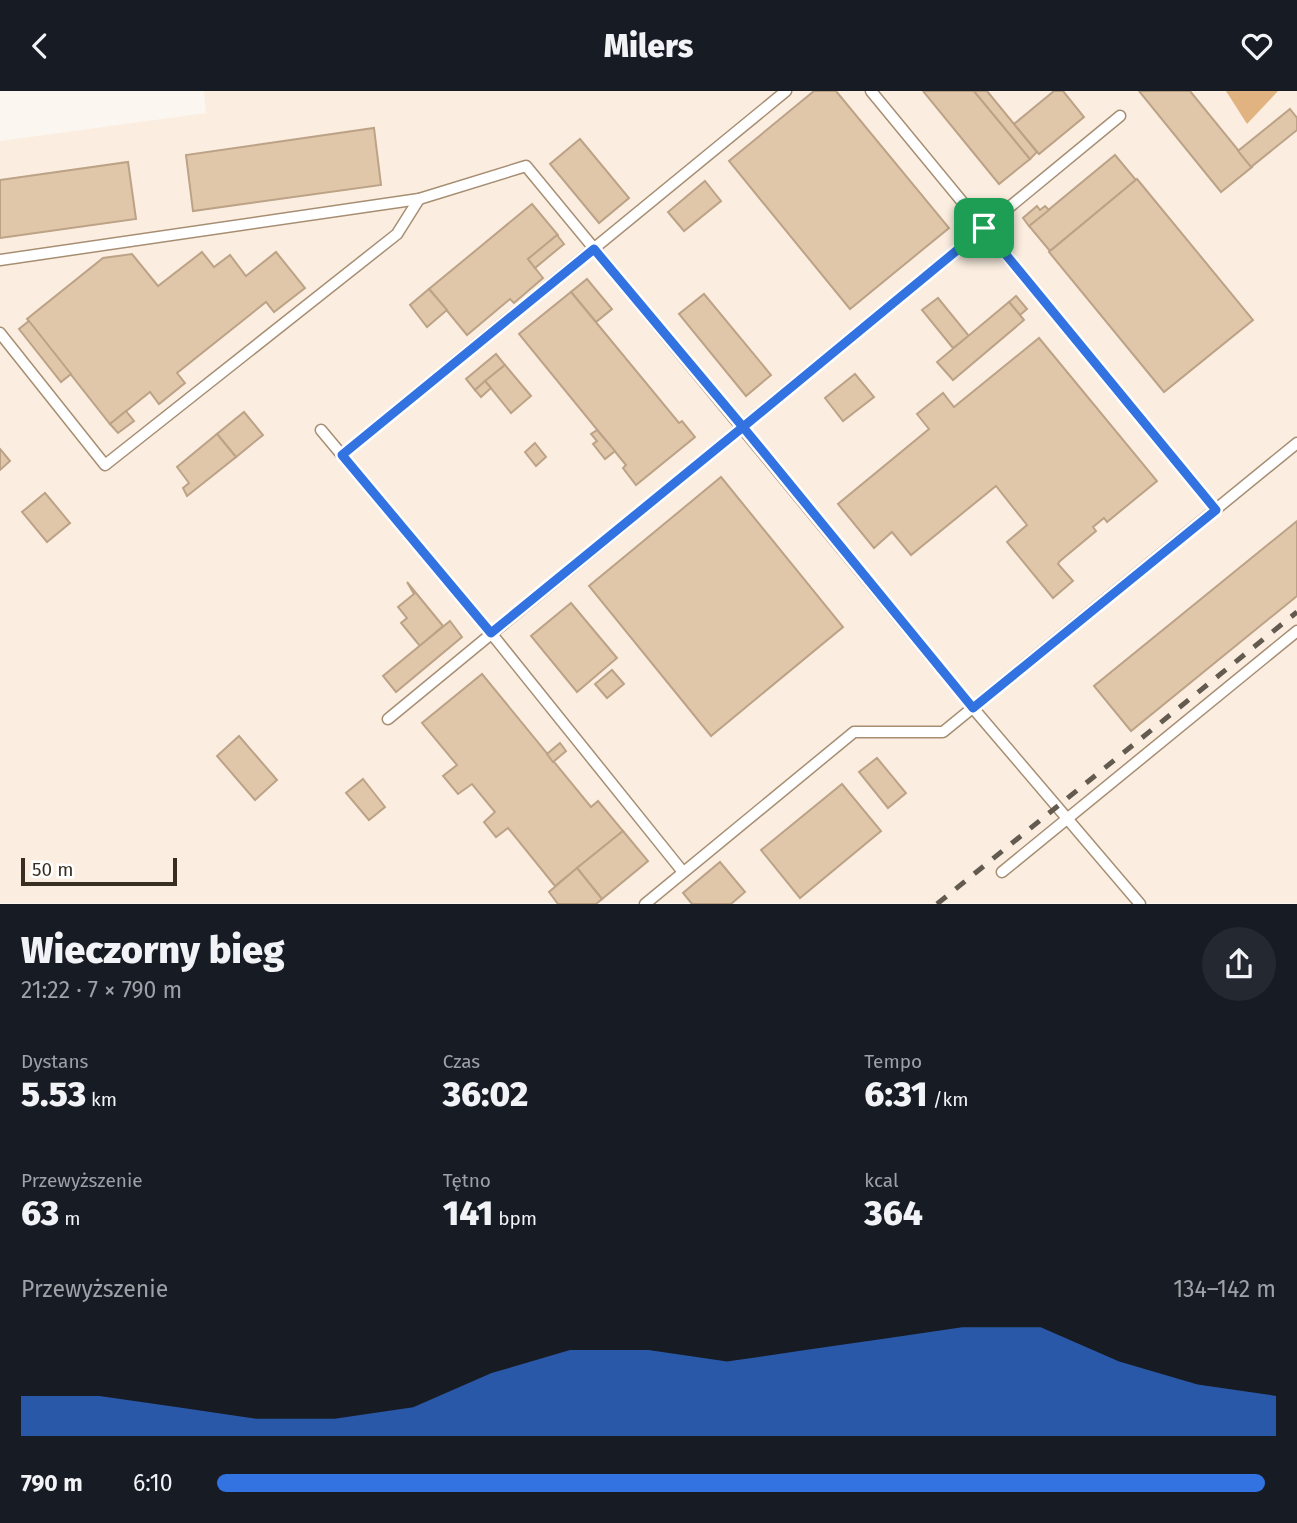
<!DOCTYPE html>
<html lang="pl">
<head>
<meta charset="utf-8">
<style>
	:root { --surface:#171b24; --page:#242831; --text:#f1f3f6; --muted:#9ea1a6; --accent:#3273e1 }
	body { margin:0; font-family:"Fira Sans",sans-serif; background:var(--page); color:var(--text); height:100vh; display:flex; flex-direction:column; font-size:26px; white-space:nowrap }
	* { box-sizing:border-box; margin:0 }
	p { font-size:23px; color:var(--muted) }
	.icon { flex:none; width:38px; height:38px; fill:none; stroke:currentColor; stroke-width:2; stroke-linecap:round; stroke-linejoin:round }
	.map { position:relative; height:813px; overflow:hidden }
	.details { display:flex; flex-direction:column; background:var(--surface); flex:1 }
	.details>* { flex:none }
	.scale { position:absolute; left:21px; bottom:18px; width:156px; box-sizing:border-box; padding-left:7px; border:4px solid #382e22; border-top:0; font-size:19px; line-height:24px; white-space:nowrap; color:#382e22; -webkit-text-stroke:5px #fff; paint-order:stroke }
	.pin { position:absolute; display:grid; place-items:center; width:60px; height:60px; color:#fff; margin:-30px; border-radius:14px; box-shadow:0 4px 10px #0006 }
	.round { display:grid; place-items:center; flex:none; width:74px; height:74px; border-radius:37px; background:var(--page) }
	.overview { display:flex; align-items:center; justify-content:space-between; height:119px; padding:0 21px }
	h1 { font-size:38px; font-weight:800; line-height:52px }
	.figures { display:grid; grid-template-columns:repeat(3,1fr); gap:10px; height:119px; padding:7px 21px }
	.figures div { display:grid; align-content:center }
	.figures b { font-size:35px; font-weight:800 }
	.figures small { font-size:19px; font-weight:400 }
	.figures p { font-size:19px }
	.chart { height:196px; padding:14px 21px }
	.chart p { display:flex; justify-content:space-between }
	.chart svg { width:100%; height:126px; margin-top:7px; fill:var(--accent); opacity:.7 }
	ul { padding:0 21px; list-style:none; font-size:23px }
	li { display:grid; grid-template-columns:112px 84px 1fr; align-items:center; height:52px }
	li i { height:18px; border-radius:9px; background:var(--accent) }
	header { display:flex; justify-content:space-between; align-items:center; height:91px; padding:0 21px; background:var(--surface); font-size:32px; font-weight:800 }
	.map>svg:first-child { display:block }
	.built { fill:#fbeee0 }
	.forest { fill:#e1b380 }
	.building { fill:#e1c7aa; stroke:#bca286; stroke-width:2 }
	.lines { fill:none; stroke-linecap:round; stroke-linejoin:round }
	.lane-casing { stroke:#a78e73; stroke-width:13 }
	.lane { stroke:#fff; stroke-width:10 }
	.rail { stroke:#645b50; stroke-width:5; stroke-dasharray:12 12; stroke-linecap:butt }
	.route-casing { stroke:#fff; stroke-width:14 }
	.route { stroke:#3273e1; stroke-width:9 }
</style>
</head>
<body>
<header><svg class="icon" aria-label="back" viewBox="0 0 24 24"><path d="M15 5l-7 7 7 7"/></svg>Milers<svg class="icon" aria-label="heart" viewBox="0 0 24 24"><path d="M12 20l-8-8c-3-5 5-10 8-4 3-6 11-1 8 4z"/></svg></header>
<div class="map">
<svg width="1297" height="813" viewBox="0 0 1297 813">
	<rect width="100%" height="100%" fill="#fcf6f0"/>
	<polygon class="built" points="204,0 1297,0 1297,812 0,812 0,50 206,22"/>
	<polygon class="forest" points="1226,0 1278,0 1247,33"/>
	<g class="building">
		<polygon points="814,0 836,0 949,137 850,218 729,70"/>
		<polygon points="923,0 974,0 1030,68 999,93"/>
		<polygon points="974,0 987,0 1037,61 1030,68"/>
		<polygon points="1054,0 1063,0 1084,26 1039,63 1014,33"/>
		<polygon points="1139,0 1190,0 1252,76 1221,101"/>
		<polygon points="1290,18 1297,27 1297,39 1251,76 1238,60"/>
		<polygon points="374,37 381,94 193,120 186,64"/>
		<polygon points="580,48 629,107 599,132 550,73"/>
		<polygon points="1115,64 1136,89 1050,160 1029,135"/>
		<polygon points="128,71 136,128 0,147 0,89"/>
		<polygon points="1137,88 1253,229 1164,301 1049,161"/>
		<polygon points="705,90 721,110 684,140 668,121"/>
		<polygon points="532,113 558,144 528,168 543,187 514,212 510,208 467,244 429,198"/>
		<polygon points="1037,115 1040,119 1045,115 1049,119 1029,135 1023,127"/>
		<polygon points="557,144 564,153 535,177 528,168"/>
		<polygon points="202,161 214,176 230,164 246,185 276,161 305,197 274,221 266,211 177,282 185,292 159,313 150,301 110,333 27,228 103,167 132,163 158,195"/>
		<polygon points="587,188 612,218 596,231 571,201"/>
		<polygon points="429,198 447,219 427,236 410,214"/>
		<polygon points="571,201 679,332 682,330 695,346 636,394 623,377 626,374 519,243"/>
		<polygon points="704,203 771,284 746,305 679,223"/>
		<polygon points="1016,205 1027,218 1020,224 1009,211"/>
		<polygon points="938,207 969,245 953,257 922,219"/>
		<polygon points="1009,211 1024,229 953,289 937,271"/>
		<polygon points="29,230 71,283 61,291 19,238"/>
		<polygon points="1039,247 1157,390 1107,431 1104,427 1093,436 1096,440 1060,470 1058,473 1073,490 1053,507 1007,451 1027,434 996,395 911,464 892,441 874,457 838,413 929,338 917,323 943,302 954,316"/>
		<polygon points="496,263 505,274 475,299 466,288"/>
		<polygon points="505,274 531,305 511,322 485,290"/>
		<polygon points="855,283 874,306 843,330 825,307"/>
		<polygon points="485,290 491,297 481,306 475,299"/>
		<polygon points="126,320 134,330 118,342 110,333"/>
		<polygon points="244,321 263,344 236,366 217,343"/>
		<polygon points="597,339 615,360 605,368 593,353 597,350 591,343"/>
		<polygon points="217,343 236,366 187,405 183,397 189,392 177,376"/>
		<polygon points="535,352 546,366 536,375 525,361"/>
		<polygon points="0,358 10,370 0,379"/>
		<polygon points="721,386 843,536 711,645 589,495"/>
		<polygon points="45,402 70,432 47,451 22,421"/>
		<polygon points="1297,430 1297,505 1131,640 1094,595"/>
		<polygon points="407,491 443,535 420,555 401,532 407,527 398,516 414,503"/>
		<polygon points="571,512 617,567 577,601 531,545"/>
		<polygon points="450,530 462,546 396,601 383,585"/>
		<polygon points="612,579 624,593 607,607 595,593"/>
		<polygon points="482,583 591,716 598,710 623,740 555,795 508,737 496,746 484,731 495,721 472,693 458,703 443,685 457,674 422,632"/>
		<polygon points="239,645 277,689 255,709 217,665"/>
		<polygon points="560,652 566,660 553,671 547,663"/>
		<polygon points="877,667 906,702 888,717 859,681"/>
		<polygon points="363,688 385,716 369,729 346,702"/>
		<polygon points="842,693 881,740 800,807 761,759"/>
		<polygon points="623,740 648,770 602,808 577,777"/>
		<polygon points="720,771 745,801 731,813 692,813 683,802"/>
		<polygon points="577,777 602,808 596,813 558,813 549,801"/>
	</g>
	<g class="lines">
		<g class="lane-casing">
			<g id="lane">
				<polyline points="871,0 1216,419"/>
				<polyline points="0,169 419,108 526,75 973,617 1140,813"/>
				<polyline points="0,242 105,374 397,143 419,108"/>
				<polyline points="321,339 491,542 683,781"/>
				<polyline points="342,364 786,0"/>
				<polyline points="388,628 1120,25"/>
				<polyline points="1002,781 1297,540"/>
				<polyline points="645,813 854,641 943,641 1297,352"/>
			</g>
		</g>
		<use href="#lane" class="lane"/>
		<polyline class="rail" points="937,813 1297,521"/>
	</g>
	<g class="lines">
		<g class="route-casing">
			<polyline id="route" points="984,137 743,336 594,158 342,364 491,542 743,336 973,617 1216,419 984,137"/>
		</g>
		<use href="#route" class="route"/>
	</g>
</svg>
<div class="scale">50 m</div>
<div class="pin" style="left:984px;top:137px;background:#1e9e55"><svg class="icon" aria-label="arrive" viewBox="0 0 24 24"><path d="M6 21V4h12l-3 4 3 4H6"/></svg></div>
</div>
<section class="details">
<div class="overview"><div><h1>Wieczorny bieg</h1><p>21:22 · 7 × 790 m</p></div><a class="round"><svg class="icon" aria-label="share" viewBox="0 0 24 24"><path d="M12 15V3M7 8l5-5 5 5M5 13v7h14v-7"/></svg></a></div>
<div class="figures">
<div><p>Dystans</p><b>5.53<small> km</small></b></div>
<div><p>Czas</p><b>36:02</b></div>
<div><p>Tempo</p><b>6:31<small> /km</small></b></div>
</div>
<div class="figures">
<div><p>Przewyższenie</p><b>63<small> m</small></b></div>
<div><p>Tętno</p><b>141<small> bpm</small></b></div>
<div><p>kcal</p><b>364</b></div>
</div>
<div class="chart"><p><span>Przewyższenie</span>134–142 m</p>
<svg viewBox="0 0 160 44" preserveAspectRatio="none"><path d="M0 44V30L10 30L20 34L30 38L40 38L50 34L60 22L70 14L80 14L90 18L100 14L110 10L120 6L130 6L140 18L150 26L160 30V44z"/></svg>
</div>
<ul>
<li><b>790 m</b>6:10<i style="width:99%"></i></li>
</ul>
</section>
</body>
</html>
